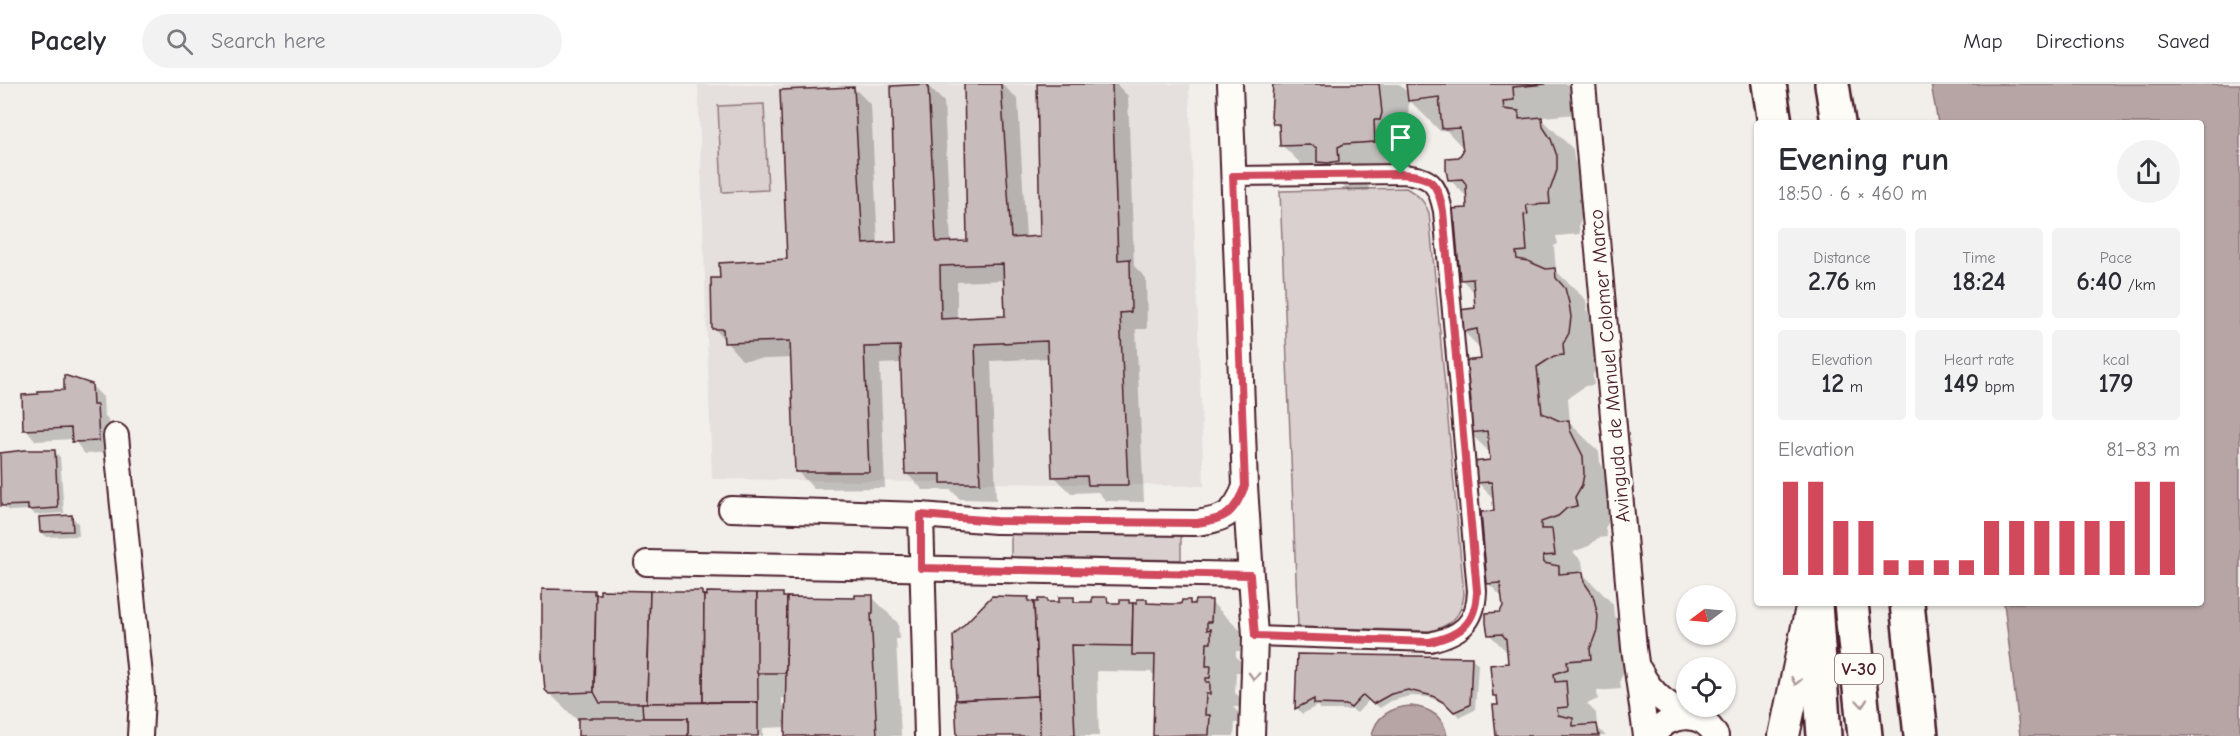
<!DOCTYPE html>
<html lang="en">
<head>
<meta charset="utf-8">
<style>
	:root { --surface:#fff; --page:#f2f2f3; --text:#2b2b33; --muted:#7c7c81; --line:#e1e1e2; --accent:#d1495b }
	body { margin:0; font-family:"Comic Neue",sans-serif; background:var(--page); color:var(--text); height:100vh; display:flex; flex-direction:column; font-size:22px; white-space:nowrap }
	* { box-sizing:border-box; margin:0 }
	p { font-size:20px; color:var(--muted) }
	.icon { flex:none; width:33px; height:33px; fill:none; stroke:currentColor; stroke-width:2; stroke-linecap:round; stroke-linejoin:round }
	.map { position:relative; flex:1; overflow:hidden }
	.details { position:absolute; left:1754px; top:36px; width:450px; height:486px; display:flex; flex-direction:column; background:var(--surface); border-radius:6px; box-shadow:0 2px 4px #0004 }
	.details>* { flex:none }
	.needle { width:39px; rotate:254deg }
	.buttons { position:absolute; left:1676px; top:501px; display:grid; gap:12px }
	.buttons a { display:grid; place-items:center; width:60px; height:60px; border-radius:50%; background:var(--surface); box-shadow:0 2px 4px #0004; font-size:30px }
	.pin { position:absolute; display:grid; place-items:center; width:51px; height:51px; color:#fff; margin:-62px -26px; border-radius:50% 50% 50% 0; rotate:-45deg; box-shadow:0 0 6px #0007 }
	.pin .icon { rotate:45deg }
	.round { display:grid; place-items:center; flex:none; width:63px; height:63px; border-radius:32px; background:var(--page) }
	.overview { display:flex; align-items:center; justify-content:space-between; height:102px; padding:0 24px }
	h1 { font-size:33px; font-weight:700; line-height:45px }
	.stats { display:grid; grid-template-columns:repeat(3,1fr); gap:9px; height:102px; padding:6px 24px }
	.stats div { display:grid; align-content:center; border-radius:6px; background:var(--page); text-align:center }
	.stats b { font-size:26px; font-weight:700 }
	.stats small { font-size:16px; font-weight:400 }
	.stats p { font-size:16px }
	.chart { height:168px; padding:12px 24px }
	.chart p { display:flex; justify-content:space-between }
	.chart svg { width:100%; height:108px; margin-top:6px; stroke:var(--accent); stroke-width:6 }
	header { display:flex; align-items:center; gap:36px; box-sizing:border-box; height:84px; padding:0 30px; background:var(--surface); border-bottom:2px solid var(--line) }
	header strong { font-size:28px }
	nav { display:flex; gap:33px; margin-inline-start:auto; font-size:21px }
	.search { width:420px; height:54px; background:var(--page); display:flex; align-items:center; gap:15px; box-sizing:border-box; padding:0 21px; border-radius:33px; color:var(--muted); font-size:22px }
	.map>svg:first-child { display:block }
	.built { fill:#e5dfdd }
	.green { fill:#d9d0cf; stroke:#92787d; stroke-width:1.5 }
	.water { fill:#b7a5a6; stroke:#8b6f75; stroke-width:1.5 }
	.shadow { fill:#0003; fill-rule:evenodd }
	.building { fill:#c8bbbb; stroke:#4a1f2b; stroke-width:1.5; fill-rule:evenodd }
	.lines { fill:none; stroke-linecap:round; stroke-linejoin:round }
	.pedestrian-casing { stroke:#4a1f2b; stroke-width:22 }
	.minor-casing { stroke:#4a1f2b; stroke-width:28 }
	.tertiary-casing { stroke:#4a1f2b; stroke-width:34 }
	.trunk-casing { stroke:#4a1f2b; stroke-width:38 }
	.motorway-casing { stroke:#4a1f2b; stroke-width:38 }
	.pedestrian { stroke:#fdfcf7; stroke-width:18 }
	.minor { stroke:#fdfcf7; stroke-width:24 }
	.tertiary { stroke:#fdfcf7; stroke-width:30 }
	.trunk { stroke:#fdfcf7; stroke-width:33 }
	.motorway { stroke:#fdfcf7; stroke-width:33 }
	.oneway { stroke:#ac999b }
	.route-casing { stroke:#fff; stroke-width:12 }
	.route { stroke:#d1495b; stroke-width:8 }
	.labels { text-anchor:middle; stroke-width:6; stroke-linejoin:round; paint-order:stroke }
	.shield { fill:#fdfcf7; stroke:#806168; stroke-width:1.5 }
	.shield-label { font-size:18px; font-weight:bold; fill:#4a1f2b }
	.street-label { font-size:20px; fill:#4a1f2b; stroke:#fdfcf7 }
</style>
</head>
<body>
<header>
<strong>Pacely</strong>
<div class="search"><svg class="icon" aria-label="search" viewBox="0 0 24 24"><circle cx="10" cy="10" r="6"/><path d="M15 15l6 6"/></svg>Search here</div>
<nav><a>Map</a><a>Directions</a><a>Saved</a></nav>
</header>
<div class="map">
<svg width="2240" height="652" viewBox="0 0 2240 652">
	<rect width="100%" height="100%" fill="#f2efeb"/>
	<filter id="ink" filterUnits="userSpaceOnUse"><feTurbulence type="fractalNoise" baseFrequency=".0167" numOctaves="2"/><feDisplacementMap in="SourceGraphic" scale="12" xChannelSelector="R" yChannelSelector="G"/><feConvolveMatrix kernelMatrix="1 2 1 2 8 2 1 2 1" color-interpolation-filters="sRGB"/></filter>
	<g filter="url(#ink)">
		<polygon class="built" points="1189,0 1204,402 712,395 698,1"/>
		<g class="green">
			<polygon points="764,20 768,106 722,108 718,22"/>
			<path d="M 1406,104 C 1418,111 1424,116 1429,129 L 1464,510 C 1462,532 1451,542 1430,547 L 1298,543 L 1280,107 Z"/>
			<polygon points="1011,448 1181,451 1181,476 1011,473"/>
		</g>
		<g class="water">
			<polygon points="1931,0 2240,0 2240,652 2020,652 2004,519 2200,519 2200,39 1938,39"/>
			<path d="M 1411,622 C 1430,624 1444,632 1447,652 L 1372,652 C 1375,632 1392,623 1411,622 Z"/>
		</g>
		<g class="shadow">
			<path d="M 982,0 L 1002,0 L 1018,16 L 1026,154 L 1041,154 L 1039,0 L 1116,0 L 1128,12 L 1134,182 L 1146,194 L 1147,245 L 1136,245 L 1144,418 L 1106,417 L 1098,408 L 1071,409 L 1054,392 L 1049,274 L 991,277 L 996,416 L 960,415 L 951,406 L 923,406 L 906,389 L 902,279 L 880,280 L 885,404 L 814,405 L 797,387 L 792,274 L 742,276 L 714,244 L 721,195 L 788,176 L 854,4 L 871,21 L 878,161 L 897,160 L 927,1 L 944,18 L 951,159 L 968,158 ZM 1005,196 L 1006,234 L 957,236 L 957,198 Z"/>
			<polygon points="1275,0 1399,0 1409,10 1408,0 1578,0 1576,30 1543,33 1543,36 1573,65 1574,75 1585,98 1587,118 1579,141 1580,150 1556,152 1558,160 1554,162 1556,187 1586,216 1587,227 1595,236 1599,279 1593,291 1594,301 1585,302 1568,314 1570,339 1599,368 1600,378 1611,398 1612,432 1605,444 1607,453 1598,454 1589,462 1573,468 1582,477 1584,491 1613,520 1614,531 1622,540 1628,571 1624,588 1620,596 1621,605 1597,607 1598,615 1587,620 1596,629 1597,643 1606,652 1498,652 1499,622 1499,616 1494,611 1509,580 1508,569 1490,551 1504,523 1503,514 1488,499 1496,428 1495,416 1477,398 1491,377 1490,369 1470,349 1473,319 1472,312 1466,307 1482,276 1481,265 1463,247 1477,225 1476,210 1461,195 1457,143 1452,138 1469,125 1468,114 1449,95 1464,65 1446,46 1440,47 1409,16 1408,35 1412,60 1411,66 1404,66 1405,89 1368,94 1369,107 1349,108 1333,92 1313,92 1282,61 1281,46 1274,39"/>
			<polygon points="91,301 103,313 104,331 108,335 110,368 85,370 73,355 36,357 25,345 66,307"/>
			<polygon points="54,367 60,373 64,429 35,431 31,426 9,427 3,422 0,370"/>
			<polygon points="72,433 78,439 79,452 47,453 41,448"/>
			<path d="M 593,508 L 597,511 L 701,509 L 705,513 L 782,511 L 786,515 L 856,516 L 872,513 L 898,539 L 899,555 L 896,555 L 901,652 L 787,652 L 787,643 L 763,644 L 763,652 L 580,652 L 580,636 L 577,636 L 546,606 ZM 782,614 L 787,614 L 787,625 L 782,620 Z"/>
			<polygon points="1028,515 1034,519 1046,517 1049,519 1061,519 1073,515 1078,520 1093,520 1107,515 1112,520 1128,518 1131,521 1138,521 1147,517 1151,521 1183,522 1190,518 1196,524 1211,518 1241,547 1240,567 1236,567 1236,572 1240,577 1240,588 1236,588 1235,609 1240,613 1239,623 1233,623 1239,629 1239,639 1235,639 1234,652 1155,652 1156,593 1151,588 1097,587 1099,652 960,652"/>
			<polygon points="1299,572 1472,574 1478,580 1475,626 1460,633 1443,619 1428,613 1410,612 1391,617 1380,624 1369,616 1357,629 1353,626 1321,626 1317,622 1302,630 1297,624"/>
		</g>
		<g class="building">
			<path d="M 928,0 L 936,158 L 967,157 L 964,0 L 1001,0 L 1011,154 L 1040,152 L 1037,0 L 1112,0 L 1118,176 L 1130,175 L 1131,228 L 1120,229 L 1128,401 L 1088,401 L 1087,392 L 1052,393 L 1047,257 L 975,260 L 980,399 L 941,399 L 941,390 L 905,390 L 900,262 L 864,263 L 869,388 L 795,388 L 790,257 L 724,259 L 723,245 L 712,245 L 711,194 L 720,194 L 719,179 L 787,175 L 780,6 L 854,3 L 863,160 L 896,158 L 891,2 ZM 1003,180 L 1005,232 L 941,235 L 940,182 Z"/>
			<polygon points="1273,0 1379,0 1382,29 1380,36 1374,36 1375,58 1344,60 1338,63 1339,77 1328,79 1317,78 1317,64 1311,61 1280,62 1279,40 1273,40 1271,32"/>
			<polygon points="1406,0 1546,0 1513,3 1514,16 1503,17 1504,25 1519,27 1519,35 1542,33 1543,43 1551,55 1557,72 1557,86 1549,109 1550,120 1526,121 1528,130 1524,131 1527,167 1516,168 1517,175 1528,177 1546,185 1555,184 1556,194 1565,204 1569,219 1571,233 1569,249 1563,260 1564,271 1554,272 1537,283 1542,329 1560,337 1569,336 1570,346 1583,372 1584,390 1582,401 1575,413 1577,422 1567,424 1558,432 1541,438 1541,445 1552,445 1555,471 1543,472 1544,479 1559,482 1559,490 1583,488 1584,498 1593,511 1598,532 1597,546 1590,565 1591,575 1567,577 1568,585 1554,590 1555,598 1566,597 1568,623 1557,624 1558,631 1573,634 1573,642 1597,640 1599,652 1496,652 1493,621 1498,621 1497,612 1493,612 1490,581 1508,579 1506,555 1502,550 1488,551 1486,539 1486,529 1500,528 1503,522 1500,499 1487,500 1481,428 1494,427 1492,400 1491,398 1475,399 1473,378 1490,376 1487,347 1469,349 1466,318 1471,318 1470,307 1465,308 1463,277 1481,275 1477,245 1462,248 1459,226 1475,224 1473,195 1460,196 1455,139 1450,139 1450,125 1467,124 1466,100 1462,95 1448,96 1446,86 1446,74 1459,73 1463,67 1460,44 1442,45 1439,13 1408,17"/>
			<polygon points="1382,60 1394,60 1397,62 1397,72 1387,72 1382,68"/>
			<polygon points="64,291 92,300 93,321 97,321 99,357 72,358 71,344 23,346 22,311 38,310 38,307 64,306"/>
			<polygon points="25,366 55,366 58,424 28,426 28,421 1,422 0,369"/>
			<polygon points="72,431 73,447 40,448 39,433"/>
			<polygon points="542,505 594,506 594,510 596,510 594,608 549,610 545,606 542,573"/>
			<polygon points="600,506 650,507 647,619 600,619 594,608 596,510 600,510"/>
			<polygon points="650,507 702,507 702,511 704,511 703,618 647,619"/>
			<polygon points="707,508 757,509 758,618 703,618 704,511 707,512"/>
			<polygon points="757,509 783,509 783,513 787,513 786,589 757,589"/>
			<polygon points="855,511 873,511 873,529 871,529 877,652 785,652 787,513 855,514"/>
			<polygon points="992,512 1029,513 1028,517 1034,518 1038,612 956,616 953,552"/>
			<polygon points="1059,513 1074,513 1074,518 1092,518 1092,513 1107,513 1108,519 1120,519 1120,516 1129,516 1129,519 1133,519 1132,562 1071,561 1075,652 1040,652 1034,518 1038,518 1038,515 1047,515 1047,518 1059,518"/>
			<polygon points="1137,515 1147,515 1147,519 1170,520 1181,520 1182,516 1190,516 1190,520 1194,520 1195,516 1212,516 1211,538 1207,538 1207,546 1211,545 1211,559 1207,559 1206,582 1211,582 1210,594 1206,594 1206,598 1210,598 1210,610 1206,610 1205,631 1210,631 1209,651 1153,652 1155,571 1132,571 1133,519 1137,519"/>
			<polygon points="1297,570 1472,573 1470,621 1454,628 1446,620 1433,612 1408,606 1391,610 1373,620 1363,611 1351,624 1346,621 1314,620 1314,615 1295,625"/>
			<polygon points="1038,612 1040,652 957,652 955,616"/>
			<polygon points="758,618 758,652 688,652 688,634 643,634 642,619"/>
			<rect x="578" y="634" width="110" height="18"/>
		</g>
		<g class="lines">
			<g class="pedestrian-casing">
				<path id="pedestrian" d="M 1233,92 L 1401,90 C 1430,92 1437,98 1443,127 L 1477,507 C 1476,540 1460,551 1430,558 L 1255,552"/>
			</g>
			<g class="minor-casing">
				<g id="minor">
					<polyline points="1230,0 1245,402 1255,552 1252,652"/>
					<polyline points="1583,0 1634,564 1646,652"/>
					<polyline points="116,352 142,612 140,652"/>
					<path d="M 731,425 L 921,431 L 996,437 L 1196,439 C 1225,435 1234,431 1245,403"/>
					<polyline points="921,431 927,652"/>
					<polyline points="647,479 1250,491"/>
					<path d="M 1640,587 C 1652,611 1668,622 1692,633"/>
					<path d="M 1653,652 C 1668,629 1702,625 1716,652"/>
				</g>
			</g>
			<g class="tertiary-casing">
				<polyline id="tertiary" points="1784,652 1810,528"/>
			</g>
			<g class="trunk-casing">
				<g id="trunk">
					<polyline points="1769,0 1775,39"/>
					<polyline points="1815,519 1824,652"/>
					<polyline points="1851,519 1865,652"/>
				</g>
			</g>
			<g class="motorway-casing">
				<g id="motorway">
					<polyline points="1832,0 1838,39"/>
					<polyline points="1907,519 1921,652"/>
				</g>
			</g>
			<use href="#pedestrian" class="pedestrian"/>
			<use href="#minor" class="minor"/>
			<use href="#tertiary" class="tertiary"/>
			<use href="#trunk" class="trunk"/>
			<use href="#motorway" class="motorway"/>
		</g>
		<defs><path id="oneway-chevron" d="M-2-3.5L2.5 0L-2 3.5" fill="none" stroke-width="1.6" stroke-linecap="round" stroke-linejoin="round" transform="scale(1.5)"/></defs>
		<g class="oneway">
			<use href="#oneway-chevron" transform="translate(1254 592) rotate(92)"/>
			<use href="#oneway-chevron" transform="translate(1796 597) rotate(102)"/>
			<use href="#oneway-chevron" transform="translate(1862 619) rotate(85)"/>
		</g>
	</g>
	<g class="lines" filter="url(#ink)">
		<g class="route-casing">
			<path id="route" d="M 1401,90 C 1431,92 1437,97 1443,127 L 1477,507 C 1476,540 1460,551 1430,558 L 1255,552 L 1250,491 L 921,484 L 921,431 L 996,437 L 1197,439 C 1226,435 1234,430 1245,402 L 1233,92 Z"/>
		</g>
		<use href="#route" class="route"/>
	</g>
	<g class="labels">
		<rect class="shield" x="1835" y="570" width="48" height="30" rx="4.5"/>
		<g class="shield-label">
			<text x="1859" y="591">V-30</text>
		</g>
		<g class="street-label">
			<text transform="translate(1609 282) rotate(-95)" y="7">Avinguda de Manuel Colomer Marco</text>
		</g>
	</g>
</svg>
<div class="buttons">
<a><svg class="needle" viewBox="-14 -14 28 28"><path d="M0-13l5 13h-10z" fill="#e53935"/><path d="M0 13l5-13h-10z" fill="#7c7c81"/></svg></a>
<a><svg class="icon" aria-label="locate" viewBox="0 0 24 24"><circle cx="12" cy="12" r="6"/><path d="M12 2v4M12 18v4M2 12h4M18 12h4"/></svg></a>
</div>
<div class="pin" style="left:1401px;top:90px;background:#1e9e55"><svg class="icon" aria-label="arrive" viewBox="0 0 24 24"><path d="M6 21V4h12l-3 4 3 4H6"/></svg></div>
<section class="details">
<div class="overview"><div><h1>Evening run</h1><p>18:50 · 6 × 460 m</p></div><a class="round"><svg class="icon" aria-label="share" viewBox="0 0 24 24"><path d="M12 15V3M7 8l5-5 5 5M5 13v7h14v-7"/></svg></a></div>
<div class="stats">
<div><p>Distance</p><b>2.76<small> km</small></b></div>
<div><p>Time</p><b>18:24</b></div>
<div><p>Pace</p><b>6:40<small> /km</small></b></div>
</div>
<div class="stats">
<div><p>Elevation</p><b>12<small> m</small></b></div>
<div><p>Heart rate</p><b>149<small> bpm</small></b></div>
<div><p>kcal</p><b>179</b></div>
</div>
<div class="chart"><p><span>Elevation</span>81–83 m</p>
<svg viewBox="0 0 160 44" preserveAspectRatio="none"><path d="M5 44V6M15 44V6M25 44V22M35 44V22M45 44V38M55 44V38M65 44V38M75 44V38M85 44V22M95 44V22M105 44V22M115 44V22M125 44V22M135 44V22M145 44V6M155 44V6"/></svg>
</div>
</section>
</div>
</body>
</html>
